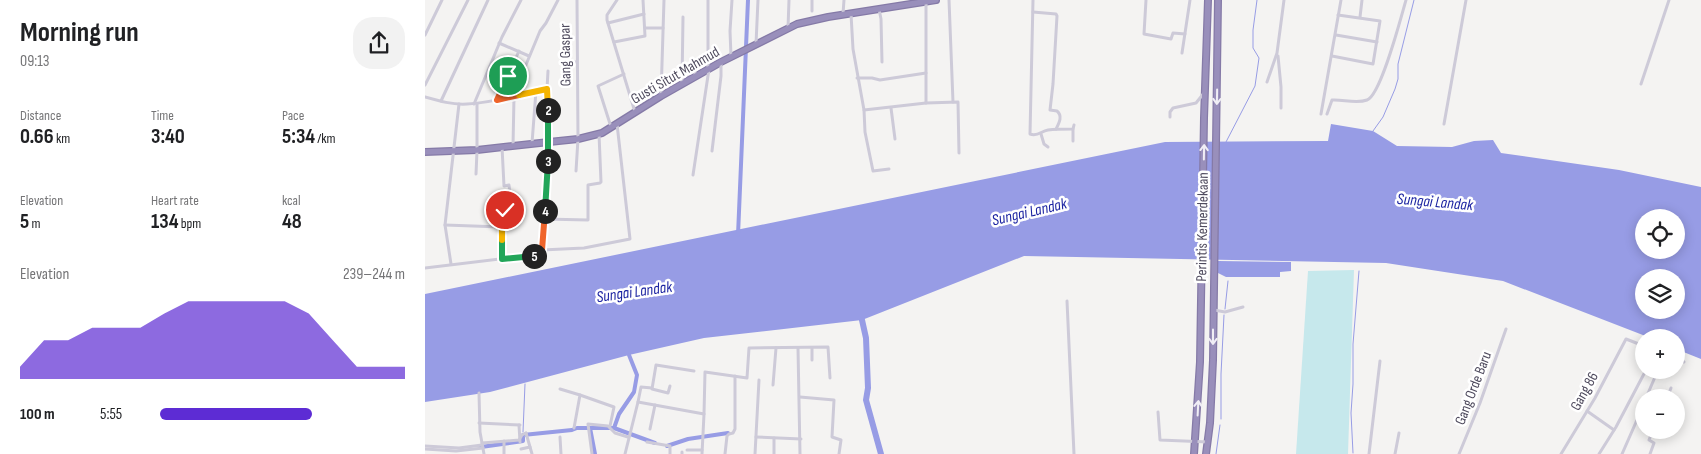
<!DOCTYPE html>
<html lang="en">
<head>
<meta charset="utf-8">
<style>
	:root { --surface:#fff; --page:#f2f2f2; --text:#202124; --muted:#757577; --accent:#5d2cd4 }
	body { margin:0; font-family:"Sofia Sans Condensed",sans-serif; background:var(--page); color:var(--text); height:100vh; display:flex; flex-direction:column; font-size:19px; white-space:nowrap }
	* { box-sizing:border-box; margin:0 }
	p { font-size:16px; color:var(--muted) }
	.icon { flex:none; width:28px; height:28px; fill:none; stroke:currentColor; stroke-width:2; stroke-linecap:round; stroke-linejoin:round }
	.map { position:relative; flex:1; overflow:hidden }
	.panel { display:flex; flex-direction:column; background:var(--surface); width:425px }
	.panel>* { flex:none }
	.controls { position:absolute; left:1210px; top:209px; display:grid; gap:10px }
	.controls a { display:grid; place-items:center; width:50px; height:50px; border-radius:50%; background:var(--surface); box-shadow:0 2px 12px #0003; font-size:25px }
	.pin { position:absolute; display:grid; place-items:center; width:42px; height:42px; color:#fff; margin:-21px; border:2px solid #fff; border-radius:50%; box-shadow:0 1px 5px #0007 }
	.km { position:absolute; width:25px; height:25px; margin:-12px; border-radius:50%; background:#222; color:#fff; font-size:14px; line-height:25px; text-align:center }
	.round { display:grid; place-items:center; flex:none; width:52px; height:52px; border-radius:20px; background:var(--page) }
	.summary { display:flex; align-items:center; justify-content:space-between; height:85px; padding:0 20px }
	h1 { font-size:28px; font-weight:700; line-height:38px }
	.metrics { display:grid; grid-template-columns:repeat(3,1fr); gap:8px; height:85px; padding:5px 20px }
	.metrics div { display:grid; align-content:center }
	.metrics b { font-size:21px; font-weight:700 }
	.metrics small { font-size:14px; font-weight:400 }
	.metrics p { font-size:14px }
	.chart { height:140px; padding:10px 20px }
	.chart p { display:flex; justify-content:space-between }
	.chart svg { width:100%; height:90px; margin-top:5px; fill:var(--accent); opacity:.7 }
	ul { padding:0 20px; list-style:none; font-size:16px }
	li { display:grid; grid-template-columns:80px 60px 1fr; align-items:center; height:38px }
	li i { height:12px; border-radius:6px; background:var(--accent) }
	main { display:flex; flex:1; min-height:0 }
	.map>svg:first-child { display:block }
	.green { fill:#c6e8ec }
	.water { fill:#979ce5; fill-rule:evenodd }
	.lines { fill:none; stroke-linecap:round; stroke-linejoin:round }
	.stream { stroke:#979ce5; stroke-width:1 }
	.canal { stroke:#979ce5; stroke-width:4 }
	.river { stroke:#979ce5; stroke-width:6 }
	.highway-casing { stroke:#857aa7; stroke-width:8 }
	.street { stroke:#cdcad8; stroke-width:3 }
	.highway { stroke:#998fbb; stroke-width:5.5 }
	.oneway { stroke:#f0eef5 }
	.split-1-casing { stroke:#fff; stroke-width:10 }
	.split-2-casing { stroke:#fff; stroke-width:10 }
	.split-3-casing { stroke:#fff; stroke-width:10 }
	.split-4-casing { stroke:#fff; stroke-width:10 }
	.split-5-casing { stroke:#fff; stroke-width:10 }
	.split-6-casing { stroke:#fff; stroke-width:10 }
	.split-7-casing { stroke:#fff; stroke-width:10 }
	.split-1 { stroke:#f0652b; stroke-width:6 }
	.split-2 { stroke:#f5b400; stroke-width:6 }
	.split-3 { stroke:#22a559; stroke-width:6 }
	.split-4 { stroke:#22a559; stroke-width:6 }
	.split-5 { stroke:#f0652b; stroke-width:6 }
	.split-6 { stroke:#22a559; stroke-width:6 }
	.split-7 { stroke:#f5b400; stroke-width:6 }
	.labels { text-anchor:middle; stroke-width:5; stroke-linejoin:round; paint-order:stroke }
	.street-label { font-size:15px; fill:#4f4b5e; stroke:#fff }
	.water-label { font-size:16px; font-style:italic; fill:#1b23a1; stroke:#fff }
</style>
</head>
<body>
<main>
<section class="panel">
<div class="summary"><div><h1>Morning run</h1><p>09:13</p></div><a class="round"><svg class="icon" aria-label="share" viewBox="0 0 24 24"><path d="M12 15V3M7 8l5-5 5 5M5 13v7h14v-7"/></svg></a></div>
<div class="metrics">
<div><p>Distance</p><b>0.66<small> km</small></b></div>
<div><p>Time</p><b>3:40</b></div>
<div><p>Pace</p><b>5:34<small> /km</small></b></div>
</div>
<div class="metrics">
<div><p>Elevation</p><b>5<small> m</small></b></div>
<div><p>Heart rate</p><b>134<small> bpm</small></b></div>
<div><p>kcal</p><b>48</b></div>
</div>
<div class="chart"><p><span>Elevation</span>239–244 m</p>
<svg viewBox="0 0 160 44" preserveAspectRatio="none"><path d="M0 44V38L10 25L20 25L30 19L40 19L50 19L60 12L70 6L80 6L90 6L100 6L110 6L120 12L130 25L140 38L150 38L160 38V44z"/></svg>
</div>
<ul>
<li><b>100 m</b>5:55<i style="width:62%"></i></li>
</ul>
</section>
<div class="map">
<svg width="1276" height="454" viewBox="0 0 1276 454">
	<rect width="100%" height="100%" fill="#f4f3f2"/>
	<polygon class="green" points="929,270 923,454 871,454 883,271"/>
	<g class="water">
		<path d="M 906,124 L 948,131 L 972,146 L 1027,147 L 1049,141 L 1068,140 L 1076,153 L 1194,170 L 1276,187 L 1276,359 L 1251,349 L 1251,338 L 1223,337 L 1078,281 L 961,263 L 599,256 L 437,320 L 279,338 L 204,355 L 65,392 L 0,402 L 0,294 L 740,142 L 903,141 ZM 1219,218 L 1251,218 L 1251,250 L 1219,250 ZM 1219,278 L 1251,278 L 1251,310 L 1219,310 Z"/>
		<polygon points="793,261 866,262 866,271 855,272 855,277 801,277 793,273"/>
	</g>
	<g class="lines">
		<g class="stream">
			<polyline points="948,131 958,117 970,89 973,79 973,64 989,0"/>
			<polyline points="801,142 830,86 834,58 828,48 828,30 832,0"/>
			<polyline points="800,309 803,281"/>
			<polyline points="796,419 796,374 799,315"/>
			<polyline points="98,432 100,384"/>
			<polyline points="928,453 926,413 928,384 928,344 934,271"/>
			<polyline points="791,454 795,425"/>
		</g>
		<g class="canal">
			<polyline points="313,235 323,0"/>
			<polyline points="165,428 170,454"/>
			<polyline points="189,428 194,414 209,392 212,375 204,355"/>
			<polyline points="242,446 263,439 303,433"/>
			<polyline points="56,447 98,441 98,435 147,430 152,428 189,428 230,443"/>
		</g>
		<polyline class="river" points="437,320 441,338 443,388 441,400 456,454"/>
		<g class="highway-casing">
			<g id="highway">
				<polyline points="0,152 52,150 124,142 153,139 177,133 236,96 296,62 372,24 403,17 511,0"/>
				<polyline points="769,454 775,362 779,118 783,0"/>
				<polyline points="781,454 785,423 788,360 793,0"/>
			</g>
		</g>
		<g class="street">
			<polyline points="192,0 182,15 182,20 210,112"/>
			<polyline points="524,0 528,102"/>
			<path d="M 608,0 L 605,134 C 613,137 616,131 623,130 C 631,129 640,129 648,129 L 649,125"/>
			<polyline points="721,0 719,34 746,39 748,33 760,34"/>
			<polyline points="501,2 501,103"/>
			<polyline points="454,9 456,19 457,62"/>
			<polyline points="387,11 387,0"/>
			<path d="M 608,12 L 631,14 L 632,16 L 628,84 L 625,110 L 632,111 C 638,116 634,123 631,129"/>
			<polyline points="418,14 419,0"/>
			<polyline points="426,14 428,49 439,110 501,103 533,102 534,153"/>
			<polyline points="935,17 937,0"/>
			<polyline points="183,23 219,14"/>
			<polyline points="220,28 238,28"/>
			<polyline points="363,28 364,0"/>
			<polyline points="0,35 17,0"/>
			<polyline points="911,35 952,42"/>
			<polyline points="189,42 220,36 218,0"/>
			<polyline points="74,43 104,56"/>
			<polyline points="331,44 333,0"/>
			<polyline points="757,53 765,0"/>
			<polyline points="306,56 305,31 307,0"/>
			<polyline points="853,56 856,87 856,108"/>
			<polyline points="907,56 948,64 955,21 913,15"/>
			<polyline points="137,62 151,62"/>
			<polyline points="283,70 283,0"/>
			<polyline points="98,72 115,31 121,23 133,0"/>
			<polyline points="270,77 270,60 273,58"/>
			<polyline points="432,78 447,78 455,80 501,73"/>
			<polyline points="842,82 852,53 859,0"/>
			<polyline points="257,84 258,17"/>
			<polyline points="1216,84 1244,0"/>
			<polyline points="0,85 43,0"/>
			<polyline points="122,89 123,71"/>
			<polyline points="236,96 239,0"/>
			<path d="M 0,97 C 14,101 28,105 42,104 C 69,103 95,94 122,89 L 123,91 L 123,175 L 117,250 L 115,254 L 0,268"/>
			<polyline points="72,100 94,51"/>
			<polyline points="16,101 63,0"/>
			<polyline points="49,104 77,37 96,0"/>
			<polyline points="52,104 52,150"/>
			<polyline points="466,108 470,139"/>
			<polyline points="439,110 440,132 448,171 464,169"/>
			<polyline points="896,114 916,0"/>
			<path d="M 902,114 L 907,100 C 917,99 931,104 942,100 C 956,95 976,17 981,0"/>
			<polyline points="745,117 745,112 748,108 771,103 779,93"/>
			<polyline points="1019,124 1041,0"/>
			<polyline points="186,127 173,86 199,74"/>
			<polyline points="616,134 619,144 623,147"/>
			<polyline points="648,141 648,129"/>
			<polyline points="107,143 111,91"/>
			<polyline points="88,146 89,97"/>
			<path d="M 77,147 L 79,186 L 84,185 C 86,198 81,208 77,219 C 74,230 77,247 77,259"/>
			<polyline points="287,151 296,76 296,62"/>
			<polyline points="151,171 153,139 152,0"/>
			<polyline points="51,174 52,151"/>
			<polyline points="268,175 284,69"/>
			<polyline points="119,219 163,220 163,185 175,183 176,182 174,134"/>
			<polyline points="20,225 76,227"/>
			<polyline points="117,250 159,248 205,239 192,124"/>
			<polyline points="26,264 20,225 34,104"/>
			<polyline points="642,301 649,454"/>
			<polyline points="789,310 800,312 818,307"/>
			<polyline points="373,348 375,454"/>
			<polyline points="387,348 387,360"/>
			<polyline points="1251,359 1259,362"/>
			<polyline points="348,385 351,348"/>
			<polyline points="245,386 243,393 227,389 231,365 269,371"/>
			<polyline points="135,389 155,395 149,428"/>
			<polyline points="54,393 55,432 59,454"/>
			<polyline points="155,395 189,407 185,426"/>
			<polyline points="375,397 409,400 407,437 416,440 414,454"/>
			<polyline points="1221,398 1233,370"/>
			<polyline points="1242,398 1246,388"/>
			<polyline points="213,402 216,387 227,388"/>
			<polyline points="1162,411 1189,430"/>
			<polyline points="733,412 735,440 783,442"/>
			<polyline points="54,423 95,425"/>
			<polyline points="94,425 95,442"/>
			<polyline points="225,429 230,405"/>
			<polyline points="101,433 107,454"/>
			<polyline points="135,437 136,454"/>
			<polyline points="331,437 376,439"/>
			<polyline points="349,438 349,454"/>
			<polyline points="79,441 79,454"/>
			<polyline points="222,442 245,446 245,454"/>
			<polyline points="57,443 94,440 97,435 101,433"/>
			<polyline points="0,446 34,448 57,445"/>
			<polyline points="0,449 31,451 58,448"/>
			<polyline points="96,449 105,447"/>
			<polyline points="262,450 277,450"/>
			<polyline points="167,454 163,424 183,426 190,433 203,437"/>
			<polyline points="200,454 213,402 279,414 280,372 322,378 324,348 403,347 405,378"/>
			<polyline points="257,454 257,452"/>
			<polyline points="277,454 279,414"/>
			<polyline points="300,454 302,436 304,434 308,433 310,429 310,376"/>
			<polyline points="330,454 334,380"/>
			<polyline points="944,454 955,361"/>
			<polyline points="970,454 974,433"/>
			<polyline points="1034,454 1055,403 1081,329"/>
			<polyline points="1136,454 1170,398 1201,339 1219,346"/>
			<polyline points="1174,454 1191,427 1221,370"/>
			<polyline points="1197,454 1219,404"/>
			<polyline points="1225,454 1229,443 1224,440 1228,430"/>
		</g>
		<use href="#highway" class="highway"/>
	</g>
	<defs><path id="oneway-shaft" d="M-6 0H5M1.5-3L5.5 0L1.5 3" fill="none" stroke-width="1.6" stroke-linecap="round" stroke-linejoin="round" transform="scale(1.25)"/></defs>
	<g class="oneway">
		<use href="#oneway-shaft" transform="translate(792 97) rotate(91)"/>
		<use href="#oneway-shaft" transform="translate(779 152) rotate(-89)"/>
		<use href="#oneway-shaft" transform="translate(788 337) rotate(90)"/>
		<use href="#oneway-shaft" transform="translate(773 408) rotate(-87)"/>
	</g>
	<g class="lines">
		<g class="split-1-casing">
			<polyline id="split-1" points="83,76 72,100 94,95"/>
		</g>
		<g class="split-2-casing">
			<polyline id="split-2" points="94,95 122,89 123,110"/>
		</g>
		<g class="split-3-casing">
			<polyline id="split-3" points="123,161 123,110"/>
		</g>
		<g class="split-4-casing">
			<polyline id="split-4" points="120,211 123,161"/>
		</g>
		<g class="split-5-casing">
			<polyline id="split-5" points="109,256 115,254 117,250 120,211"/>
		</g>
		<g class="split-6-casing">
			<polyline id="split-6" points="77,240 77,259 109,256"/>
		</g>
		<g class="split-7-casing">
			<polyline id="split-7" points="77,240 77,217 79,215 80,210"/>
		</g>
		<use href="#split-1" class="split-1"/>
		<use href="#split-2" class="split-2"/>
		<use href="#split-3" class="split-3"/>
		<use href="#split-4" class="split-4"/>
		<use href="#split-5" class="split-5"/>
		<use href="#split-6" class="split-6"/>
		<use href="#split-7" class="split-7"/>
	</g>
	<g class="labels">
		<g class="street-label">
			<text transform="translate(140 55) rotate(-91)" y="5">Gang Gaspar</text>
			<text transform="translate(250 75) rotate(-30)" y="5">Gusti Situt Mahmud</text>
			<text transform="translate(777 227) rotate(-89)" y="5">Perintis Kemerdekaan</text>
			<text transform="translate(1048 388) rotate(-69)" y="5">Gang Orde Baru</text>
			<text transform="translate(1159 391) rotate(-61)" y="5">Gang 86</text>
		</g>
		<g class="water-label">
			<text transform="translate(1010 201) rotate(5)" y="6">Sungai Landak</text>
			<text transform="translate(604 211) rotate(-13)" y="6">Sungai Landak</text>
			<text transform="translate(209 291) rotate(-8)" y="6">Sungai Landak</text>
		</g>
	</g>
</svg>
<div class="controls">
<a><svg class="icon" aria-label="locate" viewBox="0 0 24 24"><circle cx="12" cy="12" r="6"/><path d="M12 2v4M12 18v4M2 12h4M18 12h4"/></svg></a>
<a><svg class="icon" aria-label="layers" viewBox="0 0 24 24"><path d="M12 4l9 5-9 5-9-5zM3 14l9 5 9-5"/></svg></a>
<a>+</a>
<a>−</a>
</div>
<div class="pin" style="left:83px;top:76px;background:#1e9e55"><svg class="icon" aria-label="arrive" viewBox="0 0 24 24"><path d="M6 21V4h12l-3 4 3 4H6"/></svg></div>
<div class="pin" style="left:80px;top:210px;background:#d93025"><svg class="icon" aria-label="check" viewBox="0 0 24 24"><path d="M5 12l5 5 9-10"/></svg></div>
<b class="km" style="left:123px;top:110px">2</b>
<b class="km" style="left:123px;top:161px">3</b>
<b class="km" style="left:120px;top:211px">4</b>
<b class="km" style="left:109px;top:256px">5</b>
</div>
</main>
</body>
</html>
